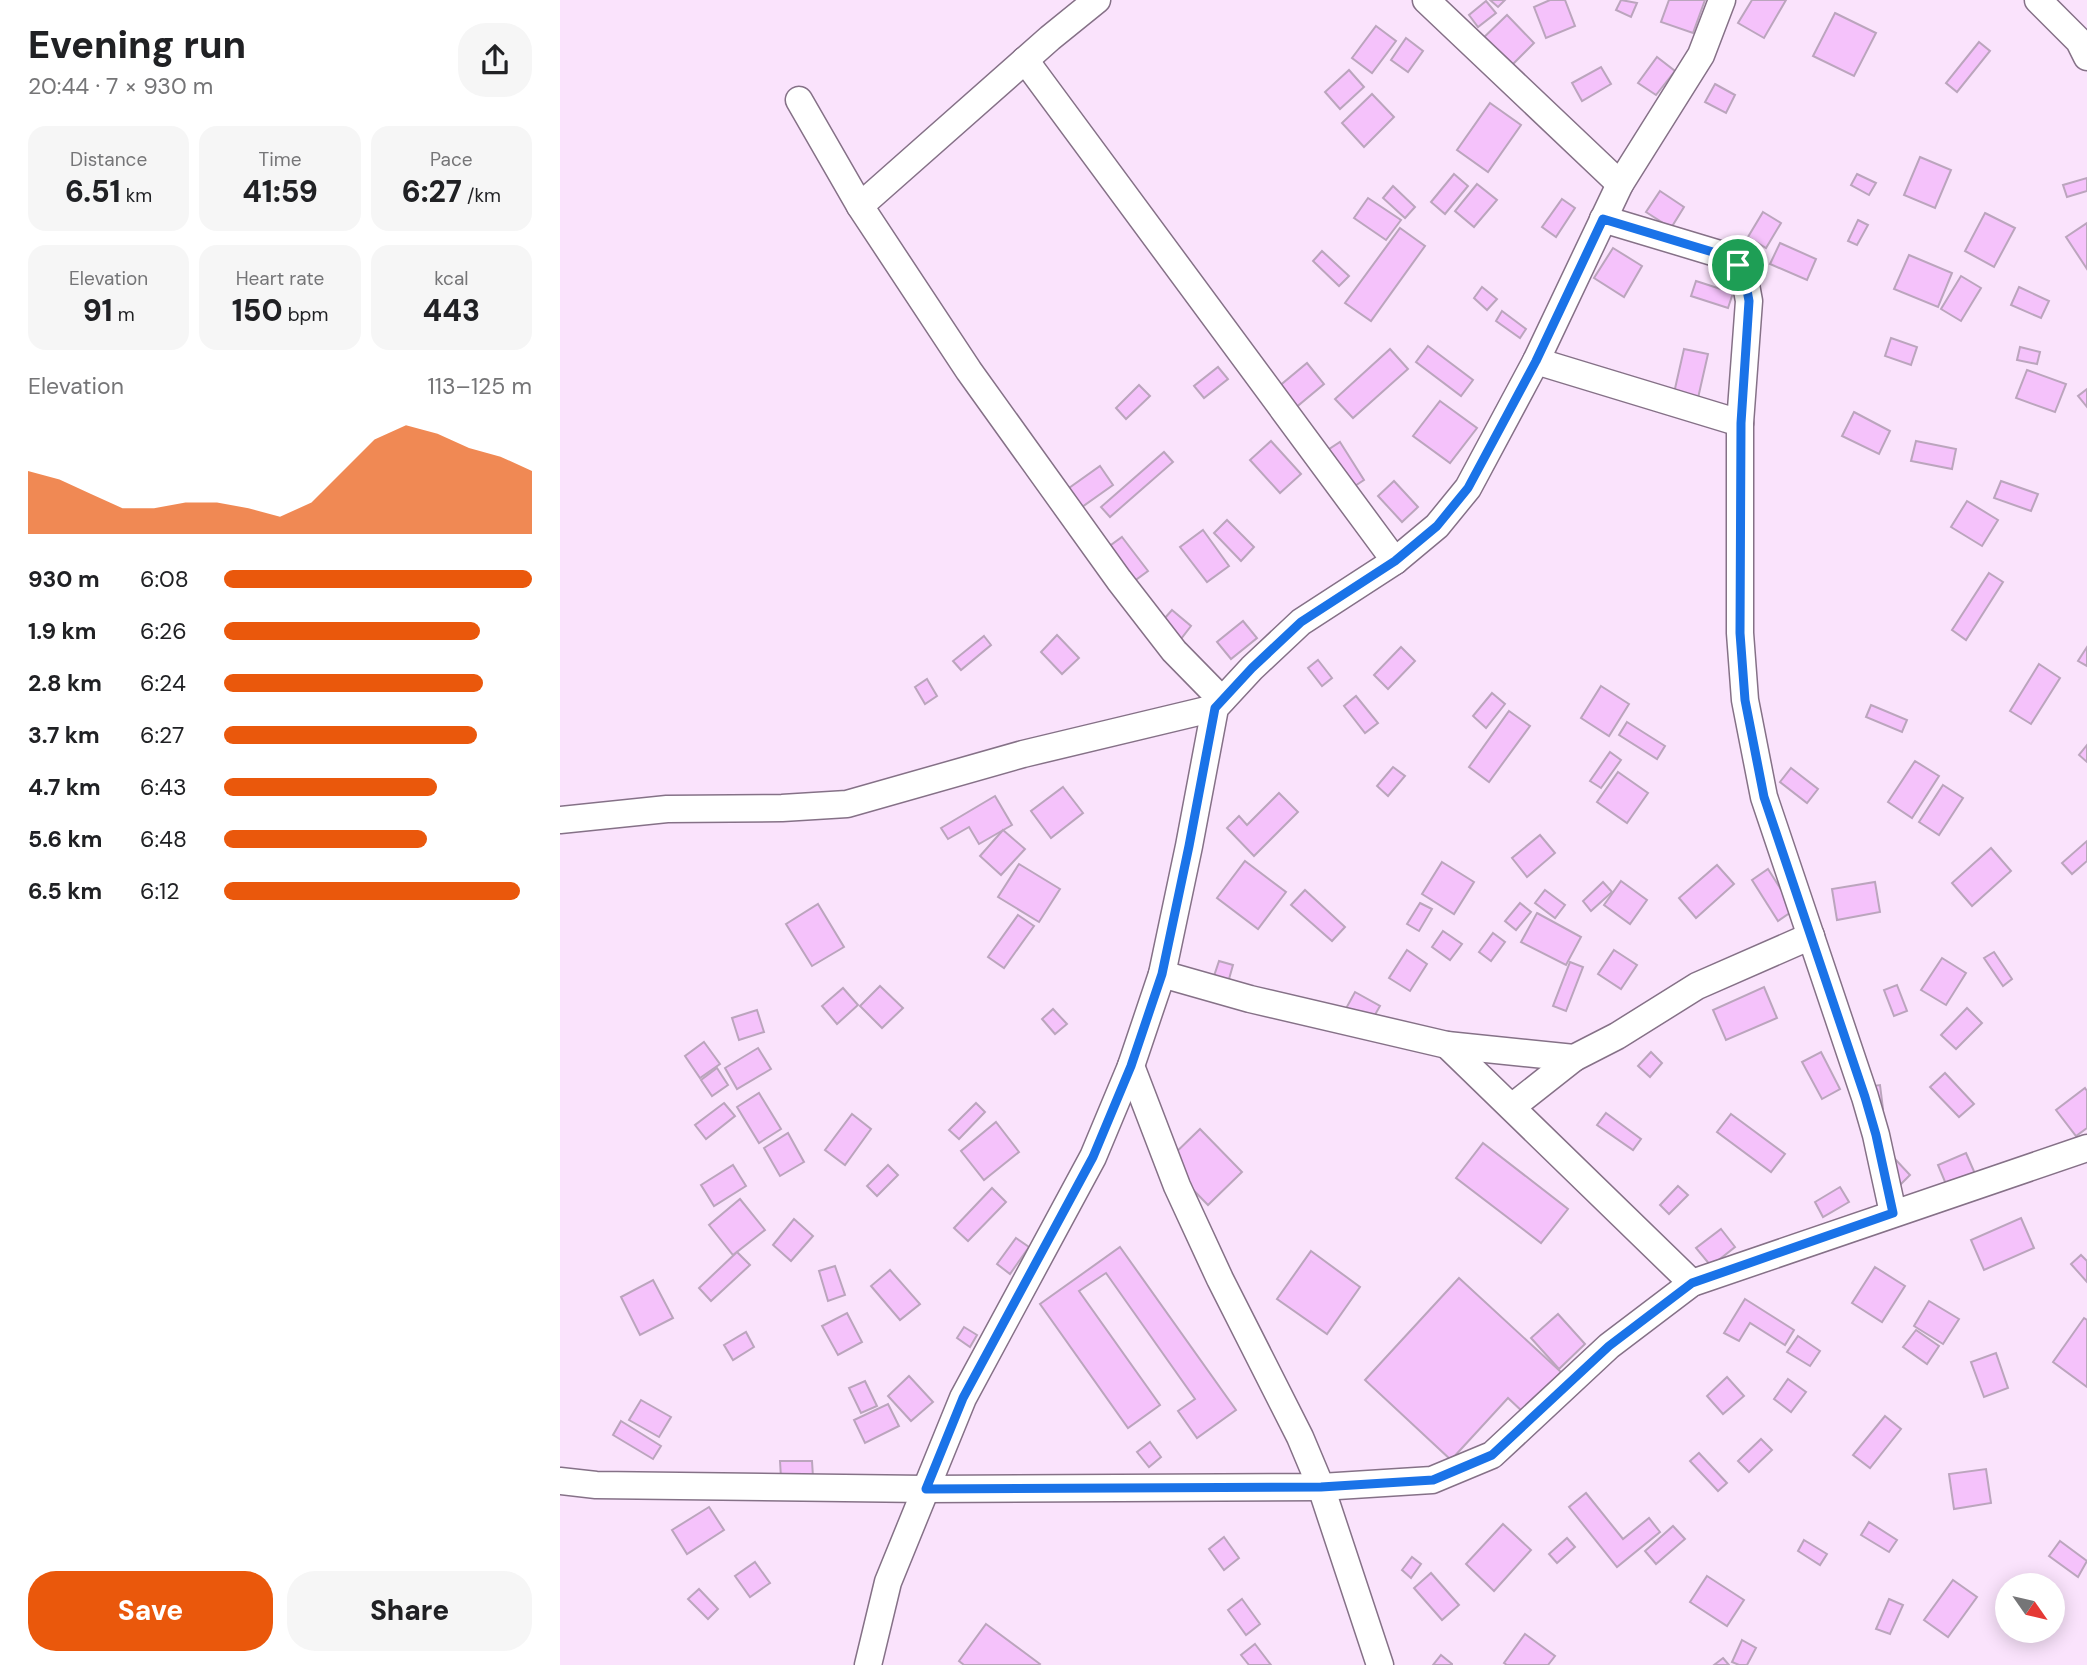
<!DOCTYPE html>
<html lang="en">
<head>
<meta charset="utf-8">
<style>
	:root { --surface:#fff; --page:#f6f6f6; --text:#202124; --muted:#757577; --accent:#ea580c }
	body { margin:0; font-family:"DM Sans",sans-serif; background:var(--page); color:var(--text); height:100vh; display:flex; flex-direction:column; font-size:26px; white-space:nowrap }
	* { box-sizing:border-box; margin:0 }
	p { font-size:23px; color:var(--muted) }
	.icon { flex:none; width:38px; height:38px; fill:none; stroke:currentColor; stroke-width:2; stroke-linecap:round; stroke-linejoin:round }
	.map { position:relative; flex:1; overflow:hidden }
	.drawer { display:flex; flex-direction:column; background:var(--surface); width:560px }
	.drawer>* { flex:none }
	.needle { width:46px; rotate:124deg }
	.fabs { position:absolute; left:1435px; top:1573px; display:grid; gap:14px }
	.fabs a { display:grid; place-items:center; width:70px; height:70px; border-radius:50%; background:var(--surface); box-shadow:0 4px 18px #0003; font-size:35px }
	.pin { position:absolute; display:grid; place-items:center; width:60px; height:60px; color:#fff; margin:-30px; border:4px solid #fff; border-radius:50%; box-shadow:0 2px 7px #0007 }
	.round { display:grid; place-items:center; flex:none; width:74px; height:74px; border-radius:28px; background:var(--page) }
	.overview { display:flex; align-items:center; justify-content:space-between; height:119px; padding:0 28px }
	h1 { font-size:38px; font-weight:800; line-height:52px }
	.figures { display:grid; grid-template-columns:repeat(3,1fr); gap:10px; height:119px; padding:7px 28px }
	.figures div { display:grid; align-content:center; border-radius:18px; background:var(--page); text-align:center }
	.figures b { font-size:30px; font-weight:800 }
	.figures small { font-size:19px; font-weight:400 }
	.figures p { font-size:19px }
	.chart { height:196px; padding:14px 28px }
	.chart p { display:flex; justify-content:space-between }
	.chart svg { width:100%; height:126px; margin-top:7px; fill:var(--accent); opacity:.7 }
	.action { display:flex; gap:14px; margin-top:auto; padding:14px 28px }
	.action a { flex:1; height:80px; border-radius:28px; background:var(--accent); color:#fff; font-size:28px; font-weight:800; line-height:80px; text-align:center }
	.action a+a { background:var(--page); color:var(--text) }
	ul { padding:0 28px; list-style:none; font-size:23px }
	li { display:grid; grid-template-columns:112px 84px 1fr; align-items:center; height:52px }
	li i { height:18px; border-radius:9px; background:var(--accent) }
	main { display:flex; flex:1; min-height:0 }
	.map>svg:first-child { display:block }
	.building { fill:#f5c2fb; stroke:#bba5bd; stroke-width:2 }
	.lines { fill:none; stroke-linecap:round; stroke-linejoin:round }
	.minor-casing { stroke:#857187; stroke-width:29 }
	.minor { stroke:#fff; stroke-width:26 }
	.route-casing { stroke:#fff; stroke-width:14 }
	.route { stroke:#1a73e8; stroke-width:9 }
</style>
</head>
<body>
<main>
<section class="drawer">
<div class="overview"><div><h1>Evening run</h1><p>20:44 · 7 × 930 m</p></div><a class="round"><svg class="icon" aria-label="share" viewBox="0 0 24 24"><path d="M12 15V3M7 8l5-5 5 5M5 13v7h14v-7"/></svg></a></div>
<div class="figures">
<div><p>Distance</p><b>6.51<small> km</small></b></div>
<div><p>Time</p><b>41:59</b></div>
<div><p>Pace</p><b>6:27<small> /km</small></b></div>
</div>
<div class="figures">
<div><p>Elevation</p><b>91<small> m</small></b></div>
<div><p>Heart rate</p><b>150<small> bpm</small></b></div>
<div><p>kcal</p><b>443</b></div>
</div>
<div class="chart"><p><span>Elevation</span>113–125 m</p>
<svg viewBox="0 0 160 44" preserveAspectRatio="none"><path d="M0 44V22L10 25L20 30L30 35L40 35L50 33L60 33L70 35L80 38L90 33L100 22L110 11L120 6L130 9L140 14L150 17L160 22V44z"/></svg>
</div>
<ul>
<li><b>930 m</b>6:08<i style="width:100%"></i></li>
<li><b>1.9 km</b>6:26<i style="width:83%"></i></li>
<li><b>2.8 km</b>6:24<i style="width:84%"></i></li>
<li><b>3.7 km</b>6:27<i style="width:82%"></i></li>
<li><b>4.7 km</b>6:43<i style="width:69%"></i></li>
<li><b>5.6 km</b>6:48<i style="width:66%"></i></li>
<li><b>6.5 km</b>6:12<i style="width:96%"></i></li>
</ul>
<div class="action"><a>Save</a><a>Share</a></div>
</section>
<div class="map">
<svg width="1527" height="1665" viewBox="0 0 1527 1665">
	<rect width="100%" height="100%" fill="#fae3fc"/>
	<g class="building">
		<polygon points="930,0 945,0 938,7"/>
		<polygon points="990,0 1005,0 1015,26 986,38 974,7"/>
		<polygon points="1061,0 1077,3 1071,17 1056,10"/>
		<polygon points="1109,0 1145,0 1133,33 1101,22"/>
		<polygon points="1192,0 1226,0 1204,38 1178,23"/>
		<polygon points="926,1 936,13 918,27 909,15"/>
		<polygon points="1275,13 1316,33 1294,76 1253,56"/>
		<polygon points="947,15 974,43 944,73 917,44"/>
		<polygon points="816,26 836,41 812,73 792,58"/>
		<polygon points="846,38 863,51 848,72 831,60"/>
		<polygon points="1419,42 1430,51 1397,92 1386,83"/>
		<polygon points="1097,57 1115,71 1096,95 1078,83"/>
		<polygon points="1041,67 1051,84 1022,101 1012,83"/>
		<polygon points="789,70 804,87 780,109 765,92"/>
		<polygon points="1155,84 1175,95 1166,113 1145,102"/>
		<polygon points="812,94 834,117 804,147 782,123"/>
		<polygon points="930,103 961,125 928,172 897,150"/>
		<polygon points="1360,157 1391,170 1375,208 1344,195"/>
		<polygon points="894,174 908,186 885,214 871,202"/>
		<polygon points="1297,174 1316,183 1309,195 1291,185"/>
		<polygon points="1527,178 1527,191 1507,197 1503,185"/>
		<polygon points="917,184 937,200 914,227 895,211"/>
		<polygon points="833,186 855,207 845,218 823,198"/>
		<polygon points="1100,191 1124,207 1111,228 1086,212"/>
		<polygon points="808,198 841,220 826,240 794,218"/>
		<polygon points="1002,199 1015,208 996,237 982,227"/>
		<polygon points="1203,212 1221,223 1206,248 1188,237"/>
		<polygon points="1425,213 1455,228 1434,267 1405,251"/>
		<polygon points="1298,220 1308,225 1297,245 1288,241"/>
		<polygon points="1527,223 1527,269 1506,237"/>
		<polygon points="840,228 865,246 811,321 785,303"/>
		<polygon points="1220,243 1256,259 1247,280 1210,264"/>
		<polygon points="1053,248 1082,266 1064,297 1034,278"/>
		<polygon points="762,251 789,276 779,286 753,261"/>
		<polygon points="1349,255 1392,273 1378,307 1334,289"/>
		<polygon points="1401,276 1421,288 1401,321 1381,309"/>
		<polygon points="1136,281 1173,293 1168,308 1131,296"/>
		<polygon points="922,287 937,299 927,310 914,298"/>
		<polygon points="1459,287 1489,301 1481,318 1451,305"/>
		<polygon points="942,311 966,329 960,338 936,321"/>
		<polygon points="1331,338 1357,347 1351,365 1325,356"/>
		<polygon points="868,346 913,380 901,396 856,362"/>
		<polygon points="1460,347 1480,352 1477,364 1457,360"/>
		<polygon points="830,349 848,369 793,418 775,399"/>
		<polygon points="1124,349 1148,354 1138,398 1114,393"/>
		<polygon points="747,363 764,384 734,409 717,388"/>
		<polygon points="658,367 668,379 644,398 634,386"/>
		<polygon points="1467,370 1506,384 1495,412 1456,398"/>
		<polygon points="579,385 590,396 566,419 556,408"/>
		<polygon points="1527,389 1527,407 1518,396"/>
		<polygon points="880,401 917,428 890,463 853,436"/>
		<polygon points="1294,412 1330,431 1319,454 1282,436"/>
		<polygon points="711,441 741,474 720,493 690,460"/>
		<polygon points="1356,441 1396,449 1392,469 1351,461"/>
		<polygon points="780,442 804,480 784,493 760,455"/>
		<polygon points="604,452 613,462 550,517 541,507"/>
		<polygon points="540,466 553,485 515,512 502,493"/>
		<polygon points="834,481 858,507 842,522 818,496"/>
		<polygon points="1441,481 1478,494 1471,511 1434,498"/>
		<polygon points="1407,501 1438,520 1422,546 1391,527"/>
		<polygon points="667,520 694,547 681,561 654,533"/>
		<polygon points="643,530 669,566 647,582 620,547"/>
		<polygon points="562,537 588,571 566,587 540,553"/>
		<polygon points="1429,573 1443,582 1406,640 1392,630"/>
		<polygon points="612,610 631,626 617,644 596,628"/>
		<polygon points="683,621 697,638 671,659 657,642"/>
		<polygon points="497,635 519,658 502,674 481,652"/>
		<polygon points="424,636 431,645 401,670 393,661"/>
		<polygon points="841,647 855,661 828,689 814,675"/>
		<polygon points="1527,647 1527,666 1518,661"/>
		<polygon points="758,660 772,678 762,686 748,668"/>
		<polygon points="1479,664 1500,678 1471,724 1450,711"/>
		<polygon points="367,679 377,696 365,704 355,687"/>
		<polygon points="1041,686 1069,704 1049,736 1021,718"/>
		<polygon points="932,693 945,704 926,728 913,716"/>
		<polygon points="796,696 818,723 805,733 784,706"/>
		<polygon points="1311,705 1347,720 1342,732 1306,717"/>
		<polygon points="949,711 970,726 929,782 909,767"/>
		<polygon points="1067,722 1105,746 1097,759 1059,735"/>
		<polygon points="1527,745 1527,762 1519,755"/>
		<polygon points="1050,752 1061,760 1041,788 1030,781"/>
		<polygon points="1355,761 1379,776 1352,818 1328,802"/>
		<polygon points="833,767 845,776 828,796 817,786"/>
		<polygon points="1231,768 1258,789 1247,803 1220,782"/>
		<polygon points="1058,772 1088,793 1067,823 1037,802"/>
		<polygon points="1383,785 1403,798 1379,835 1359,822"/>
		<polygon points="503,787 523,813 491,838 471,811"/>
		<polygon points="719,793 738,812 694,856 667,828 679,816 687,825"/>
		<polygon points="435,796 452,825 419,844 409,827 388,839 381,828"/>
		<polygon points="443,830 465,849 441,875 420,856"/>
		<polygon points="980,835 995,853 967,877 952,858"/>
		<polygon points="1527,841 1527,861 1512,874 1502,863"/>
		<polygon points="1431,848 1451,871 1412,906 1392,883"/>
		<polygon points="685,861 726,892 698,929 657,898"/>
		<polygon points="882,862 914,882 894,914 862,894"/>
		<polygon points="459,864 500,889 479,922 438,897"/>
		<polygon points="1157,865 1174,884 1136,918 1119,898"/>
		<polygon points="1208,869 1234,910 1218,921 1192,880"/>
		<polygon points="1061,881 1087,900 1070,924 1044,905"/>
		<polygon points="1043,882 1052,892 1031,911 1023,901"/>
		<polygon points="1315,882 1320,912 1277,920 1272,889"/>
		<polygon points="745,890 785,927 772,941 731,905"/>
		<polygon points="985,890 1005,905 995,918 975,903"/>
		<polygon points="860,903 872,909 859,931 847,924"/>
		<polygon points="960,903 971,912 956,930 945,921"/>
		<polygon points="258,904 284,947 252,966 226,924"/>
		<polygon points="977,913 1021,937 1006,965 961,942"/>
		<polygon points="458,915 474,926 444,968 428,957"/>
		<polygon points="883,931 902,944 890,960 872,947"/>
		<polygon points="933,933 945,942 931,961 919,952"/>
		<polygon points="847,950 867,964 850,991 829,978"/>
		<polygon points="1054,950 1077,965 1061,989 1038,974"/>
		<polygon points="1434,952 1452,979 1443,986 1424,958"/>
		<polygon points="1382,958 1406,973 1386,1005 1361,990"/>
		<polygon points="659,961 673,965 667,986 652,982"/>
		<polygon points="1010,962 1023,967 1006,1011 993,1006"/>
		<polygon points="1337,985 1347,1011 1334,1016 1324,990"/>
		<polygon points="320,986 343,1008 322,1028 300,1006"/>
		<polygon points="1204,987 1217,1018 1166,1040 1153,1010"/>
		<polygon points="283,988 298,1005 277,1024 262,1006"/>
		<polygon points="795,992 820,1006 808,1027 783,1014"/>
		<polygon points="1407,1008 1422,1023 1396,1049 1381,1035"/>
		<polygon points="493,1009 507,1024 495,1034 482,1019"/>
		<polygon points="197,1010 204,1032 179,1040 172,1018"/>
		<polygon points="144,1042 160,1064 140,1078 125,1056"/>
		<polygon points="198,1048 211,1069 177,1089 165,1068"/>
		<polygon points="1091,1052 1102,1063 1090,1077 1078,1066"/>
		<polygon points="1261,1052 1280,1089 1262,1099 1242,1062"/>
		<polygon points="157,1068 168,1085 152,1096 141,1080"/>
		<polygon points="1385,1073 1414,1104 1399,1117 1370,1087"/>
		<polygon points="1320,1085 1323,1109 1307,1111 1305,1087"/>
		<polygon points="1525,1088 1527,1091 1527,1128 1516,1136 1496,1110"/>
		<polygon points="199,1093 221,1129 199,1143 177,1107"/>
		<polygon points="164,1103 175,1116 146,1139 135,1125"/>
		<polygon points="416,1103 425,1112 399,1139 389,1130"/>
		<polygon points="1046,1113 1081,1139 1073,1150 1037,1125"/>
		<polygon points="292,1114 311,1129 285,1165 265,1150"/>
		<polygon points="1171,1114 1225,1154 1211,1172 1157,1132"/>
		<polygon points="436,1122 459,1152 424,1180 401,1151"/>
		<polygon points="640,1129 682,1172 648,1205 606,1162"/>
		<polygon points="228,1133 244,1162 220,1176 204,1148"/>
		<polygon points="923,1143 1008,1209 981,1243 896,1178"/>
		<polygon points="1406,1153 1416,1176 1388,1189 1378,1165"/>
		<polygon points="1335,1159 1350,1175 1335,1190 1319,1174"/>
		<polygon points="173,1165 186,1186 154,1206 141,1185"/>
		<polygon points="328,1165 338,1175 317,1196 307,1186"/>
		<polygon points="1118,1186 1128,1195 1109,1214 1100,1205"/>
		<polygon points="1280,1187 1289,1202 1263,1217 1255,1202"/>
		<polygon points="432,1188 446,1202 408,1241 394,1228"/>
		<polygon points="180,1199 205,1230 173,1255 149,1225"/>
		<polygon points="1461,1218 1474,1248 1424,1270 1411,1240"/>
		<polygon points="234,1219 253,1236 231,1261 213,1245"/>
		<polygon points="1161,1229 1175,1247 1151,1266 1136,1248"/>
		<polygon points="456,1238 469,1247 450,1274 437,1264"/>
		<polygon points="560,1247 676,1410 637,1438 618,1411 635,1399 546,1273 519,1291 600,1405 568,1428 480,1304"/>
		<polygon points="751,1251 800,1287 767,1334 717,1299"/>
		<polygon points="177,1252 190,1265 151,1301 139,1288"/>
		<polygon points="1521,1255 1527,1261 1527,1282 1511,1264"/>
		<polygon points="275,1266 285,1295 268,1301 259,1271"/>
		<polygon points="1315,1267 1345,1286 1322,1322 1292,1303"/>
		<polygon points="330,1270 360,1304 340,1320 311,1286"/>
		<polygon points="899,1278 1001,1372 964,1413 948,1398 891,1460 805,1380"/>
		<polygon points="93,1280 113,1318 80,1335 61,1297"/>
		<polygon points="1185,1299 1234,1330 1225,1345 1190,1323 1179,1341 1164,1333"/>
		<polygon points="1369,1301 1399,1319 1383,1344 1354,1326"/>
		<polygon points="287,1313 302,1342 278,1355 262,1326"/>
		<polygon points="998,1314 1025,1344 999,1369 971,1338"/>
		<polygon points="1524,1318 1527,1320 1527,1387 1493,1362"/>
		<polygon points="404,1327 417,1335 410,1347 397,1338"/>
		<polygon points="1356,1330 1379,1346 1367,1364 1343,1347"/>
		<polygon points="186,1332 194,1347 173,1360 164,1345"/>
		<polygon points="1238,1336 1260,1351 1250,1366 1227,1352"/>
		<polygon points="1436,1353 1448,1388 1424,1397 1411,1362"/>
		<polygon points="349,1376 373,1402 351,1421 328,1396"/>
		<polygon points="1167,1377 1184,1396 1163,1414 1147,1396"/>
		<polygon points="1228,1379 1246,1392 1231,1412 1214,1399"/>
		<polygon points="305,1381 317,1406 301,1413 289,1388"/>
		<polygon points="81,1400 111,1417 99,1437 69,1420"/>
		<polygon points="328,1404 339,1426 305,1443 294,1420"/>
		<polygon points="1325,1416 1341,1429 1310,1468 1293,1455"/>
		<polygon points="61,1421 101,1446 93,1459 53,1435"/>
		<polygon points="1201,1439 1212,1450 1189,1472 1178,1461"/>
		<polygon points="590,1442 601,1457 589,1467 577,1452"/>
		<polygon points="1139,1453 1167,1483 1158,1491 1130,1461"/>
		<polygon points="220,1461 252,1461 253,1477 221,1478"/>
		<polygon points="1426,1469 1431,1503 1394,1509 1389,1474"/>
		<polygon points="1026,1493 1063,1539 1089,1518 1100,1532 1057,1567 1009,1507"/>
		<polygon points="149,1507 164,1530 127,1554 112,1530"/>
		<polygon points="1309,1522 1337,1540 1329,1552 1301,1535"/>
		<polygon points="943,1524 971,1550 934,1591 906,1564"/>
		<polygon points="1113,1526 1125,1539 1096,1564 1085,1551"/>
		<polygon points="664,1537 679,1558 664,1570 649,1549"/>
		<polygon points="1007,1538 1015,1547 997,1563 989,1554"/>
		<polygon points="1244,1540 1267,1554 1260,1565 1238,1551"/>
		<polygon points="1500,1541 1527,1561 1518,1577 1489,1556"/>
		<polygon points="852,1557 861,1564 851,1578 842,1570"/>
		<polygon points="195,1562 210,1583 190,1597 175,1576"/>
		<polygon points="871,1573 899,1605 882,1620 854,1588"/>
		<polygon points="1147,1576 1184,1600 1167,1626 1130,1602"/>
		<polygon points="1393,1580 1417,1597 1388,1637 1364,1620"/>
		<polygon points="139,1589 158,1609 148,1619 128,1599"/>
		<polygon points="682,1599 700,1624 686,1635 668,1610"/>
		<polygon points="1329,1599 1343,1605 1330,1634 1316,1629"/>
		<polygon points="426,1624 480,1664 479,1665 404,1665 399,1661"/>
		<polygon points="965,1634 995,1656 988,1665 947,1665 944,1663"/>
		<polygon points="1182,1640 1196,1648 1187,1665 1179,1665 1172,1662"/>
		<polygon points="695,1644 711,1665 689,1665 681,1655"/>
		<polygon points="881,1655 892,1664 892,1665 873,1665"/>
		<polygon points="1163,1658 1169,1665 1154,1665"/>
	</g>
	<g class="lines">
		<g class="minor-casing">
			<g id="minor">
				<polyline points="866,0 1060,184"/>
				<polyline points="1478,0 1519,41 1527,57"/>
				<polyline points="465,60 835,561"/>
				<polyline points="239,100 300,206 409,371 559,580 614,651 662,700"/>
				<polyline points="300,206 490,38 537,0"/>
				<polyline points="1043,219 1166,256 1179,265 1184,274 1189,301 1180,423 1180,633 1185,700 1204,797 1305,1097 1316,1135 1333,1213"/>
				<polyline points="976,361 1180,423"/>
				<polyline points="0,820 107,809 222,808 287,804 463,754 655,708"/>
				<polyline points="602,974 690,999 887,1045 1014,1058 1057,1036 1137,986 1251,936"/>
				<polyline points="887,1045 1132,1283"/>
				<polyline points="571,1066 617,1186 660,1279 740,1437 761,1487 820,1665"/>
				<polyline points="952,1107 1014,1058"/>
				<polyline points="0,1481 36,1485 366,1489 761,1487 872,1480 932,1455 1049,1346 1132,1283 1527,1148"/>
				<polyline points="308,1665 328,1582 403,1398 533,1157 571,1066 602,974 629,846 655,708 692,668 741,622 835,561 877,526 908,488 976,361 1060,184 1141,55 1162,0"/>
			</g>
		</g>
		<use href="#minor" class="minor"/>
	</g>
	<g class="lines">
		<g class="route-casing">
			<polygon id="route" points="1043,219 1166,256 1178,265 1184,274 1189,301 1181,423 1180,633 1185,700 1204,797 1305,1097 1316,1135 1333,1213 1132,1283 1049,1346 932,1455 873,1480 761,1487 366,1489 403,1398 533,1157 571,1066 602,974 629,846 655,708 692,668 741,622 835,561 877,526 908,488 976,361"/>
		</g>
		<use href="#route" class="route"/>
	</g>
</svg>
<div class="fabs">
<a><svg class="needle" viewBox="-14 -14 28 28"><path d="M0-13l5 13h-10z" fill="#e53935"/><path d="M0 13l5-13h-10z" fill="#757577"/></svg></a>
</div>
<div class="pin" style="left:1178px;top:265px;background:#1e9e55"><svg class="icon" aria-label="arrive" viewBox="0 0 24 24"><path d="M6 21V4h12l-3 4 3 4H6"/></svg></div>
</div>
</main>
</body>
</html>
